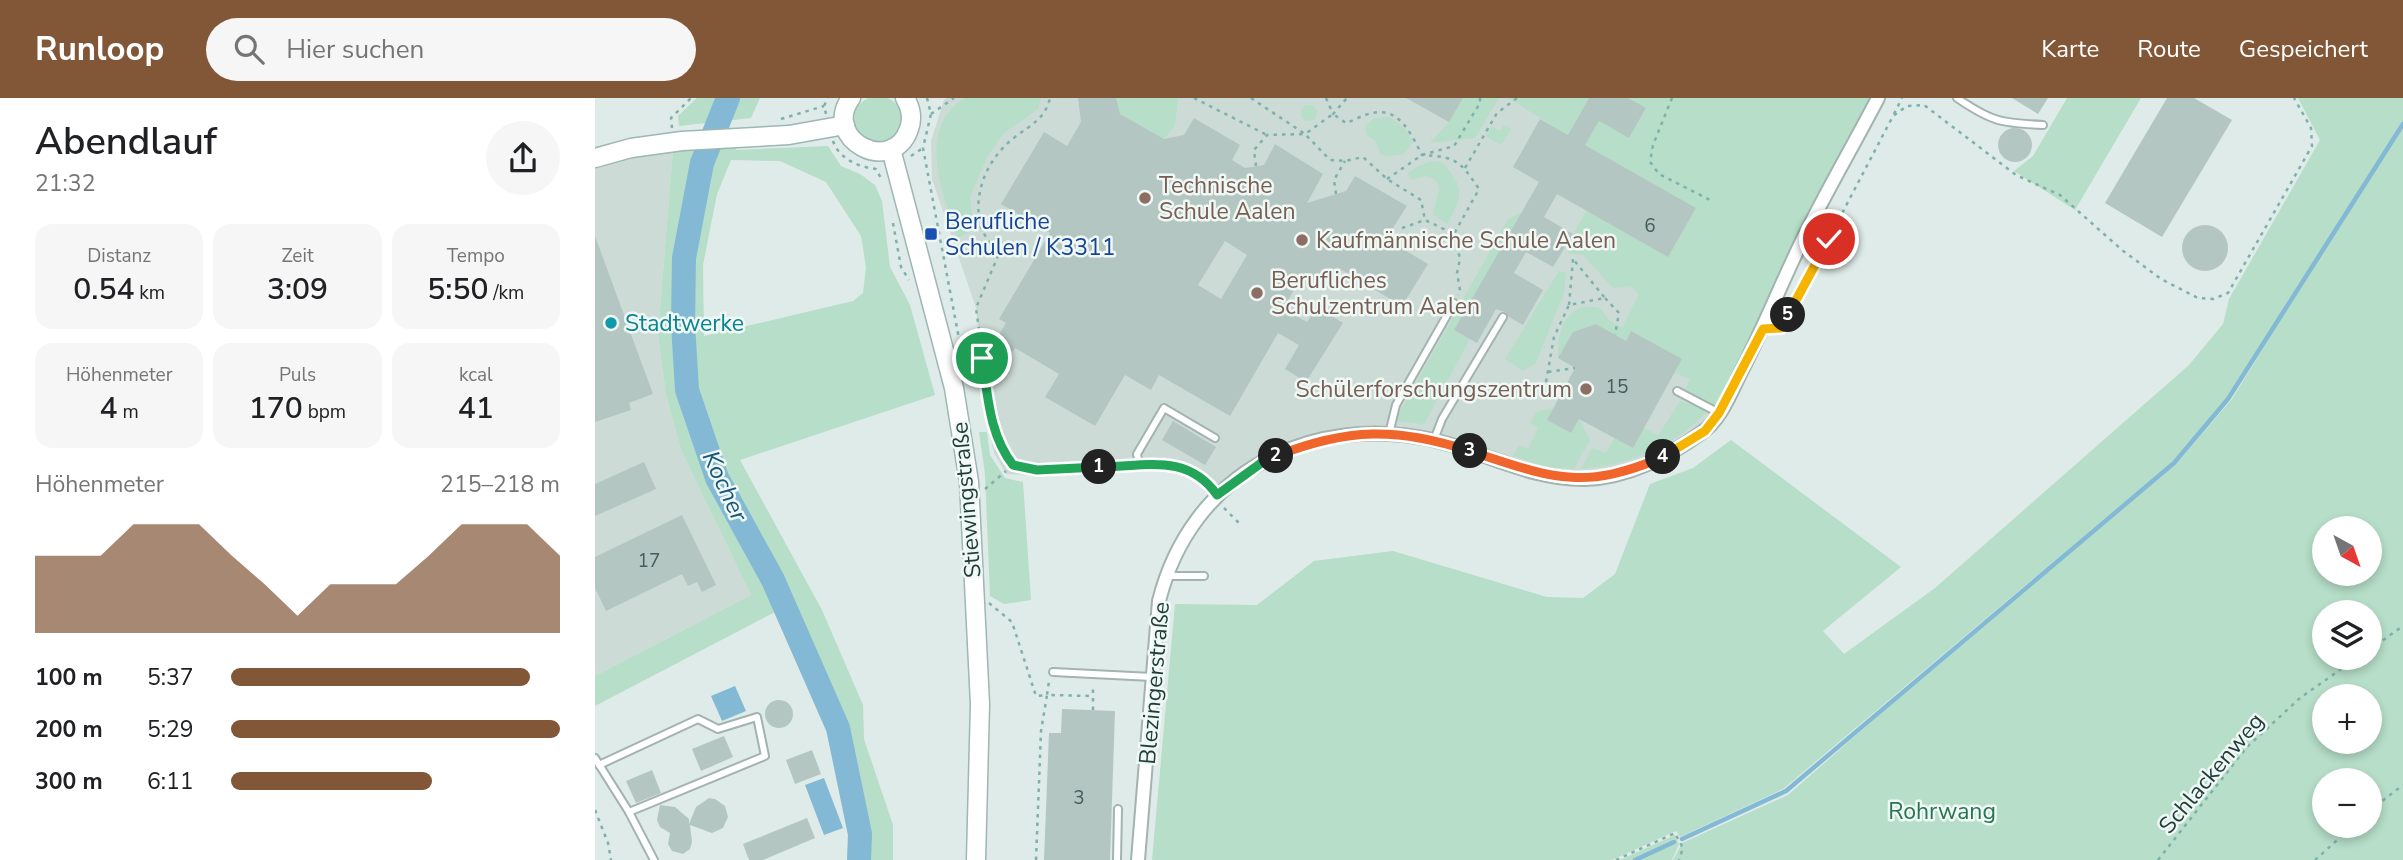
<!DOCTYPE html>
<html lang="de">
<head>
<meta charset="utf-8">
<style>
	:root { --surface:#fff; --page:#f6f6f6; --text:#202124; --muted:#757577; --accent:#825737 }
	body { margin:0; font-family:"Nunito Sans",sans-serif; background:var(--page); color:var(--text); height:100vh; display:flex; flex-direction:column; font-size:26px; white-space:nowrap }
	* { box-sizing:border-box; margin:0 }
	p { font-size:23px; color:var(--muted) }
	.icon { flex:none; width:38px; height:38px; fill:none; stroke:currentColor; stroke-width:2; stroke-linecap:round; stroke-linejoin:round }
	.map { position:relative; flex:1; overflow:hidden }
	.details { display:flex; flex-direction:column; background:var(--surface); width:595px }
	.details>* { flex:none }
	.needle { width:46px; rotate:140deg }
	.tools { position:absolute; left:1717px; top:418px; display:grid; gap:14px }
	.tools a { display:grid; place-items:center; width:70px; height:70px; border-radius:50%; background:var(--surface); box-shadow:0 4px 10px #0003; font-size:35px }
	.pin { position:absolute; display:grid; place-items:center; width:60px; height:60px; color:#fff; margin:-30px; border:4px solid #fff; border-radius:50%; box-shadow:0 2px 7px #0007 }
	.km { position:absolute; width:35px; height:35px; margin:-18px; border-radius:50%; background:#222; color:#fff; font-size:19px; line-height:35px; text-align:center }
	.round { display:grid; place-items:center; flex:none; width:74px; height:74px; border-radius:37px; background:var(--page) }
	.summary { display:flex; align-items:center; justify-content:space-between; height:119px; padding:0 35px }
	h1 { font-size:38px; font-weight:600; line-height:52px }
	.figures { display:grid; grid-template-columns:repeat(3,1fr); gap:10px; height:119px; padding:7px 35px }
	.figures div { display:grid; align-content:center; border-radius:18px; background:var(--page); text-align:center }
	.figures b { font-size:30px; font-weight:600 }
	.figures small { font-size:19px; font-weight:400 }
	.figures p { font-size:19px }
	.chart { height:196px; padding:14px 35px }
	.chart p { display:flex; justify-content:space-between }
	.chart svg { width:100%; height:126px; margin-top:7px; fill:var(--accent); opacity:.7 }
	ul { padding:0 35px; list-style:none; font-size:23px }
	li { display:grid; grid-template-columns:112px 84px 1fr; align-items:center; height:52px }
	li i { height:18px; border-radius:9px; background:var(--accent) }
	header { display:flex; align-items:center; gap:42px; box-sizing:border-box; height:98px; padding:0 35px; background:var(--accent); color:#fff }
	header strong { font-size:33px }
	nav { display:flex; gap:38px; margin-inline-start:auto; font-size:24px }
	.search { width:490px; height:63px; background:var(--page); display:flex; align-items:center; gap:18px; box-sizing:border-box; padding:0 24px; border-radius:38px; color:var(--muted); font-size:26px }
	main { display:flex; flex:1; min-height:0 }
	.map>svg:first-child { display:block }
	.built { fill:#cddbd7 }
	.green { fill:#b6dec8; fill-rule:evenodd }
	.water { fill:#83b9d4 }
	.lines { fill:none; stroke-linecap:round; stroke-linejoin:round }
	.stream { stroke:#83b9d4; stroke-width:4.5 }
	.river { stroke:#83b9d4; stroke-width:24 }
	.building { fill:#b4c6c1; fill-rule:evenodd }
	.lane-casing { stroke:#a2b3b0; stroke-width:10 }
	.street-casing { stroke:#a2b3b0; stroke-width:16 }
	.secondary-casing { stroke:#9db7b3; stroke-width:21 }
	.path { stroke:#7eb1aa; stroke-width:2.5; stroke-dasharray:3.5 5; stroke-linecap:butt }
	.lane { stroke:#fff; stroke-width:6 }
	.street { stroke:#fff; stroke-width:12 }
	.secondary { stroke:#fff; stroke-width:18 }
	.split-1-casing { stroke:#fff; stroke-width:14 }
	.split-2-casing { stroke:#fff; stroke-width:14 }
	.split-3-casing { stroke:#fff; stroke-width:14 }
	.split-4-casing { stroke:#fff; stroke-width:14 }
	.split-5-casing { stroke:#fff; stroke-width:14 }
	.split-6-casing { stroke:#fff; stroke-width:14 }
	.split-1 { stroke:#22a559; stroke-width:9 }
	.split-2 { stroke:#22a559; stroke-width:9 }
	.split-3 { stroke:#f0652b; stroke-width:9 }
	.split-4 { stroke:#f0652b; stroke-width:9 }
	.split-5 { stroke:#f5b400; stroke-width:9 }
	.split-6 { stroke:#f5b400; stroke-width:9 }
	.education-dot { fill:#8d6e63; stroke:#eff8f5; stroke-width:2.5 }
	.transit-dot { fill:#1a4fb4; stroke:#eff8f5; stroke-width:2.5 }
	.culture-dot { fill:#0f9aa8; stroke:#eff8f5; stroke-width:2.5 }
	.labels { text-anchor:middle; stroke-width:5; stroke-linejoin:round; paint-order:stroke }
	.number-label { font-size:19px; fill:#445e5b }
	.education-label { font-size:23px; fill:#785e54; stroke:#eff8f5; text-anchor:start }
	.transit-label { font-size:23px; fill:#164399; stroke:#eff8f5; text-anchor:start }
	.culture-label { font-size:23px; fill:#0d838f; stroke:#eff8f5; text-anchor:start }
	.street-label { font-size:23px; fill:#1f3c39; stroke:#eff8f5 }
	.park-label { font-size:23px; fill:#277553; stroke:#eff8f5 }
	.water-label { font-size:24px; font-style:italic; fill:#17587a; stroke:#eff8f5 }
</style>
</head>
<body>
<header>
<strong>Runloop</strong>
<div class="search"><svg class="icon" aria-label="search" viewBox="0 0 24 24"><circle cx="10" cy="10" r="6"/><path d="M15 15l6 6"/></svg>Hier suchen</div>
<nav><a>Karte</a><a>Route</a><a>Gespeichert</a></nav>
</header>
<main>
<section class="details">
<div class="summary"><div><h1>Abendlauf</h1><p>21:32</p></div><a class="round"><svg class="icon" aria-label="share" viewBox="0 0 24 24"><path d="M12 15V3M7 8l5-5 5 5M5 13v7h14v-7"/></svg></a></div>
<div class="figures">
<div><p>Distanz</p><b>0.54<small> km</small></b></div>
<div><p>Zeit</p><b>3:09</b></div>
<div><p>Tempo</p><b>5:50<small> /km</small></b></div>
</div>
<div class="figures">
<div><p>Höhenmeter</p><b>4<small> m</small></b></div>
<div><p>Puls</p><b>170<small> bpm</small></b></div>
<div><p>kcal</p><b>41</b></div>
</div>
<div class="chart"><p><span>Höhenmeter</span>215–218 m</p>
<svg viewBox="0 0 160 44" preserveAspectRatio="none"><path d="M0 44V17L10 17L20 17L30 6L40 6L50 6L60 17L70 27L80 38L90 27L100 27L110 27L120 17L130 6L140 6L150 6L160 17V44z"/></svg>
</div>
<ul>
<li><b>100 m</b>5:37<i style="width:91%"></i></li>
<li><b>200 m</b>5:29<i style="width:100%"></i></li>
<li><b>300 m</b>6:11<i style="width:61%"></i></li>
</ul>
</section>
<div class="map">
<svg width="1808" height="762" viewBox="0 0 1808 762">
	<rect width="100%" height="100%" fill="#dfebe8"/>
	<g class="built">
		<polygon points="352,0 1130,0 1202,138 1171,205 1118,311 1110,333 1076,355 991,381 921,368 785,335 678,359 623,396 605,377 570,365 558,372 451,378 411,376 399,355 393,326 381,210 337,81 336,43 349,2"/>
		<polygon points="78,51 63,236 71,297 86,352 156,497 0,578 0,66"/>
	</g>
	<g class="green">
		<circle cx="283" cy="22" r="24"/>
		<polygon points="102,0 165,0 156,20 84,28 83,18"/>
		<path d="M 370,0 L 446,0 L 443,11 L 408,36 L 392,59 L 375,99 L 379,132 L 363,140 C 348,97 320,30 370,0 Z"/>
		<polygon points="521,0 583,0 580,27 569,41 525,16"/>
		<polygon points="868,0 904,0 880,40 835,45 854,24"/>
		<polygon points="913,0 994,0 973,37"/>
		<path d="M 1033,0 L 1276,0 L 1202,138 L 1134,291 L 1118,311 L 1095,300 L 1097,295 L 1090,291 L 1095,282 L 1080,274 L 1087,261 L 1036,233 L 1031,243 L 1001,226 L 978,234 L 963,260 C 962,241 967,213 989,209 C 994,208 1002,208 1006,211 C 1009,214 1010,218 1013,221 C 1016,224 1023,227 1027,230 L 1044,196 L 1036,188 L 1018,190 L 988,157 L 973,155 L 978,136 L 992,112 L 1073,159 L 1101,110 L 990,47 L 1004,23 L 1034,40 L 1051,11 Z"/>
		<polygon points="1472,0 1546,0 1480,112 1419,73 1438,58"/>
		<path d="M 1703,0 L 1808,0 L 1808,762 L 1078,762 L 1087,745 L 1193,697 L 1300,603 L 1582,365 L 1637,301 L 1751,116 L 1633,301 L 1577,364 L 1188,691 L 1085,739 L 1081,733 L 1017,762 L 557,762 L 580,506 L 662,507 L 719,463 L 798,453 L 952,499 L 988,500 L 1020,476 L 1055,386 L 1098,370 L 1136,342 L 1306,469 L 1228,533 L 1249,556 L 1340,490 L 1594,267 L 1628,226 L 1634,201 L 1725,42 ZM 1729,430 L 1774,430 L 1774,476 L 1729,476 ZM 1729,514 L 1774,514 L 1774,560 L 1729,560 ZM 1729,598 L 1774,598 L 1774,644 L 1729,644 ZM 1729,682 L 1774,682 L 1774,728 L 1729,728 Z"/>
		<circle cx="714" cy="15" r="8"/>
		<path d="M 795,19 L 811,32 L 818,44 L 809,56 L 795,58 L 786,57 L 781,43 C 773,39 769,37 771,27 L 780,20 Z"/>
		<polygon points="909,27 916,31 906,47 891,38 897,28 905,33"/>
		<path d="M 233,48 L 246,68 L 265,76 L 280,87 L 287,103 L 295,169 L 315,207 L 340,297 L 145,362 L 227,512 L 268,607 L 269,641 L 298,727 L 298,762 L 255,762 L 257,732 L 236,630 L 184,512 L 0,608 L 0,578 L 156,497 L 86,352 L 71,297 L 63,236 L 78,51 L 141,50 L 141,52 ZM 136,62 L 185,63 L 231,84 L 266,138 L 271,169 L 268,195 L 258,203 L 109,238 L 108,167 L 122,96 Z"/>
		<path d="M 836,63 L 847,64 C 870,90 868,97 852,126 L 838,116 L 844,91 L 841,82 L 831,78 L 816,82 L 813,76 L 821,69 Z"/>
		<polygon points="927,114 859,232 875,241 829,326 800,323 913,121"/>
		<polygon points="964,173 971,175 969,195 949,245 940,266 928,273 910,261"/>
		<path d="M 1085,303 L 1114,312 C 1078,349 1037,366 986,371 L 997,350 L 1011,355 L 1020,340 L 1038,350 L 1049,330 L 1063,338 Z"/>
		<polygon points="958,310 952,322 976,335 984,321 995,342 979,371 952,369 918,358 924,347 933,351 943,330 935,325 941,314"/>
		<polygon points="384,334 392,334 395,357 410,380 428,384 436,502 409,506 395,498 390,376"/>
		<polygon points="1080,737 1084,746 1077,762 1025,762"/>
	</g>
	<g class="water">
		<polygon points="140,588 151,613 127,623 116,598"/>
		<polygon points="229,680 248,730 229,737 210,687"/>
	</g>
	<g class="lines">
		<g class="stream">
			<polyline points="1087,741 1191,693 1579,365 1633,301 1808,26"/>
			<polyline points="1040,762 1079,744"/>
		</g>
		<polyline class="river" points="133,0 107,65 89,160 88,226 92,292 122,380 178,482 243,630 265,736 264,762"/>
	</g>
	<g class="building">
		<path d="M 483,0 L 521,0 L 525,16 L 569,41 L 589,37 L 599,20 L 645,47 L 637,62 L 650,70 L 669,67 L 680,46 L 728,76 L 712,105 L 751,93 L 760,78 L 812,108 L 791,141 L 833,166 L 807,208 L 747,172 L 735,192 L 709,176 L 688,210 L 712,224 L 722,209 L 748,225 L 711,284 L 690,271 L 704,247 L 683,235 L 635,318 L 564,277 L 556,292 L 530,277 L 500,328 L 450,299 L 464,276 L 420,250 L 409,268 L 391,258 L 411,225 L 404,221 L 455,135 L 406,106 L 449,34 L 472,48 L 486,24 ZM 630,143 L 652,157 L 626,201 L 603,187 Z"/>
		<polygon points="811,0 868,0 854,24"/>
		<polygon points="994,0 1033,0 1051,10 1034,40 1004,23 990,47 1101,110 1073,159 962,96 949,119 978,136 958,169 931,154 919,175 948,192 928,227 914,219 910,214 901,211 882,245 859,232 944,84 918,69 945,21 973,37"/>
		<polygon points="1417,0 1453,0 1443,16"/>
		<polygon points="1572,0 1599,0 1637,22 1567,139 1510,105"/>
		<circle cx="1420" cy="47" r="17"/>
		<circle cx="1610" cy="150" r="23"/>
		<polygon points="0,138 58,296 34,305 36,312 0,324"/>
		<polygon points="1001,226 1031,243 1036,233 1087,261 1038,350 984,321 976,335 952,322 980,270 963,260 978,234"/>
		<polygon points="578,323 621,349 610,367 567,342"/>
		<polygon points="49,364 61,391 0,418 0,386"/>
		<polygon points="87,417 121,487 107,494 102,484 93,488 87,476 11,513 0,490 0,459"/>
		<circle cx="184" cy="616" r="14"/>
		<polygon points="467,611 520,613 515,762 449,762 454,635 466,635"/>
		<polygon points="129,638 138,659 106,673 97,651"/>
		<polygon points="217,652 226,676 200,686 191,662"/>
		<polygon points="57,672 66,695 41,705 31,683"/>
		<polygon points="114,700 120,701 130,708 133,719 128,730 117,735 95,727 97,744 95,751 88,756 77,753 73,746 75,735 65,729 62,722 65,707 80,709 94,721 94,726 101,709"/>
		<polygon points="212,720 220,740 168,762 154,762 148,746"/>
	</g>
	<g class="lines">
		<g class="lane-casing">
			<g id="lane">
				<path d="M 1362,0 C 1397,24 1406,25 1448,27"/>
				<polyline points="1082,293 1124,315"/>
				<polyline points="399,334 406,352 418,367 442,372 536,369 570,365 605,377 622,397"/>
				<polyline points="794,336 801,307 859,205"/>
				<polyline points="839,342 847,321 908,219"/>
				<polyline points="544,367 542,356 569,310 620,340"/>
				<polyline points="573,478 609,478"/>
				<polyline points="458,574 557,579"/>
				<polyline points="0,660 34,714 59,762"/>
				<polyline points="4,667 103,621 123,631 162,619 170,658 34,714"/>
				<polyline points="522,762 523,711"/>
			</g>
		</g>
		<g class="street-casing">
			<path id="street" d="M 543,762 L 564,503 C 596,375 716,313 842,343 C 891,355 938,382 990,381 C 1031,380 1073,359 1106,335 C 1126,322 1136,294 1146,274 C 1167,233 1184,191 1204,149 C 1228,99 1257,50 1283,0"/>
		</g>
		<g class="secondary-casing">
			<g id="secondary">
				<path d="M 256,0 C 226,41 297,79 314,31 C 318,20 316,10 310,0"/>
				<polyline points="296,51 359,290 374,384 385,606 381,762"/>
				<polyline points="0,60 36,50 87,43 194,37 250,27"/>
			</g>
		</g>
		<g class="path">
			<polyline points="332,0 336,16 328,50 365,246"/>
			<polyline points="599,0 672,37"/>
			<path d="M 656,0 L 710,36 L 738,16 L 751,25 C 760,22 769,16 778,15 C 805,9 817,38 827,57 C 862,59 865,63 884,91 L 859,136"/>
			<polyline points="731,0 738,16 752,0"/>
			<polyline points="1077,0 1058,47 1055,64 1064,76 1117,103"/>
			<polyline points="231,16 229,8 233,0"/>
			<polyline points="336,16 359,0"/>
			<polyline points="1299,16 1307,0"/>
			<polyline points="186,21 229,8"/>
			<polyline points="77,30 76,20 96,0"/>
			<path d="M 238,43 C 244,61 264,69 281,71 L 287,82"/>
			<polyline points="316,58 328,50"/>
			<polyline points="661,68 659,52 672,37 710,36 735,62 750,63 768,59 792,81 826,102 830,122"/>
			<polyline points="870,70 902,15 922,0"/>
			<polyline points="792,81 827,57 859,48 885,5 885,0"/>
			<polyline points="741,96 739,82 750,63"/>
			<polyline points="298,125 306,169 314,182"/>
			<polyline points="807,130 830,122 859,136 865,161 862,175 865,192 863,197"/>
			<polyline points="1010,200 1024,215 1020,237"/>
			<polyline points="974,207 978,161"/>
			<polyline points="1181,230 1187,230 1298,18 1312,8 1329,7 1421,77 1465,97 1527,152 1566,181 1603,200 1618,201 1633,195 1717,48 1716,30 1699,0"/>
			<polyline points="953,274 980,270"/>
			<polyline points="951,284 959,239 974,207 1010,200 978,161"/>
			<path d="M 397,325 L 381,210 L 403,158 C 398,148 387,136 385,125 C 378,92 394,59 420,39 C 437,26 450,21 455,0"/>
			<polyline points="390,391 411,373"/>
			<polyline points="629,410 644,425"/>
			<polyline points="394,505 417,524 441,598 452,597 454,583"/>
			<polyline points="1774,552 1808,528"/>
			<polyline points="498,612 498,587"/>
			<polyline points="0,712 13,745 16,762"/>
			<polyline points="1774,713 1808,687"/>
			<polyline points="441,762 446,633 452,597 498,598"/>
			<polyline points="1021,762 1080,735 1088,750 1084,762"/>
			<polyline points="1563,762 1652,649 1705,600 1762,560"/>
			<polyline points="1720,762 1758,728"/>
		</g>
		<use href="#lane" class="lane"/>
		<use href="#street" class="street"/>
		<use href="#secondary" class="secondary"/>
	</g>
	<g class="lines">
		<g class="split-1-casing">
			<path id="split-1" d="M 387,260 C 393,298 394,336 418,367 L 442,372 L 504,369"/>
		</g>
		<g class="split-2-casing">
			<path id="split-2" d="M 504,369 C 548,369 592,354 622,397 L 669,363 L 681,358"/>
		</g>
		<g class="split-3-casing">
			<path id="split-3" d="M 681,358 C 752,330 802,329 875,353"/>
		</g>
		<g class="split-4-casing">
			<path id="split-4" d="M 875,353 C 955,379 986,394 1068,359"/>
		</g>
		<g class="split-5-casing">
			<polyline id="split-5" points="1068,359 1110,333 1124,315 1168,231 1186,230 1193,217"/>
		</g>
		<g class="split-6-casing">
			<polyline id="split-6" points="1193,217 1234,141"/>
		</g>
		<use href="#split-1" class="split-1"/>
		<use href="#split-2" class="split-2"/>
		<use href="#split-3" class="split-3"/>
		<use href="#split-4" class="split-4"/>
		<use href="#split-5" class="split-5"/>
		<use href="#split-6" class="split-6"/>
	</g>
	<g class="education-dot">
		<circle cx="550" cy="100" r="7"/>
		<circle cx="707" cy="142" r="7"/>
		<circle cx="662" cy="195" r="7"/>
		<circle cx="991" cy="291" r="7"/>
	</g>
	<rect class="transit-dot" x="329" y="129" width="14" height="14" rx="3.5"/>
	<circle class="culture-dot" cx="16" cy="225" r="7"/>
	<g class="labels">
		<g class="number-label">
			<text x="1055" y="134">6</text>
			<text x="1022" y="295">15</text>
			<text x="54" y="469">17</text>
			<text x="484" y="706">3</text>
		</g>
		<g class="education-label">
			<text x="564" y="95">Technische<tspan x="564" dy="26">Schule Aalen</tspan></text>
			<text x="721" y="150">Kaufmännische Schule Aalen</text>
			<text x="676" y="190">Berufliches<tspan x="676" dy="26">Schulzentrum Aalen</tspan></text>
			<text x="977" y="299" text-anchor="end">Schülerforschungszentrum</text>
		</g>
		<g class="transit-label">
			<text x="350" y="131">Berufliche<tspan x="350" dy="26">Schulen / K3311</tspan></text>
		</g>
		<g class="culture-label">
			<text x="30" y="233">Stadtwerke</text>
		</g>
		<g class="street-label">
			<text transform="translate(371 402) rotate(-95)" y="8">Stiewingstraße</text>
			<text transform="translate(559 585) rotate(-85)" y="8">Blezingerstraße</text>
			<text transform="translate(1616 675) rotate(-50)" y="8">Schlackenweg</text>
		</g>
		<g class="park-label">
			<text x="1347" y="721">Rohrwang</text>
		</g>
		<g class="water-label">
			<text transform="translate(130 388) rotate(65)" y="8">Kocher</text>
		</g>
	</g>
</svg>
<div class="tools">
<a><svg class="needle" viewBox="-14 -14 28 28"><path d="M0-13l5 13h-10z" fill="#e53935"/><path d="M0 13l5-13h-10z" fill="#757577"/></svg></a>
<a><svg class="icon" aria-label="layers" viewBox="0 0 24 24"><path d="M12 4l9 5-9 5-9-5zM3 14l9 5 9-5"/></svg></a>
<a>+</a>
<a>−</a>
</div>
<div class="pin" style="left:387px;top:260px;background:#1e9e55"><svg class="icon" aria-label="arrive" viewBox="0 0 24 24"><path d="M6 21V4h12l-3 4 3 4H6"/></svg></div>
<div class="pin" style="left:1234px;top:141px;background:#d93025"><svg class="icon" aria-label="check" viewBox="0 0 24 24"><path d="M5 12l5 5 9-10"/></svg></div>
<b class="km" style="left:504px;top:369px">1</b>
<b class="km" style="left:681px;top:358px">2</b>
<b class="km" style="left:875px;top:353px">3</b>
<b class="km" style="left:1068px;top:359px">4</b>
<b class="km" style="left:1193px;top:217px">5</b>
</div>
</main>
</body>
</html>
